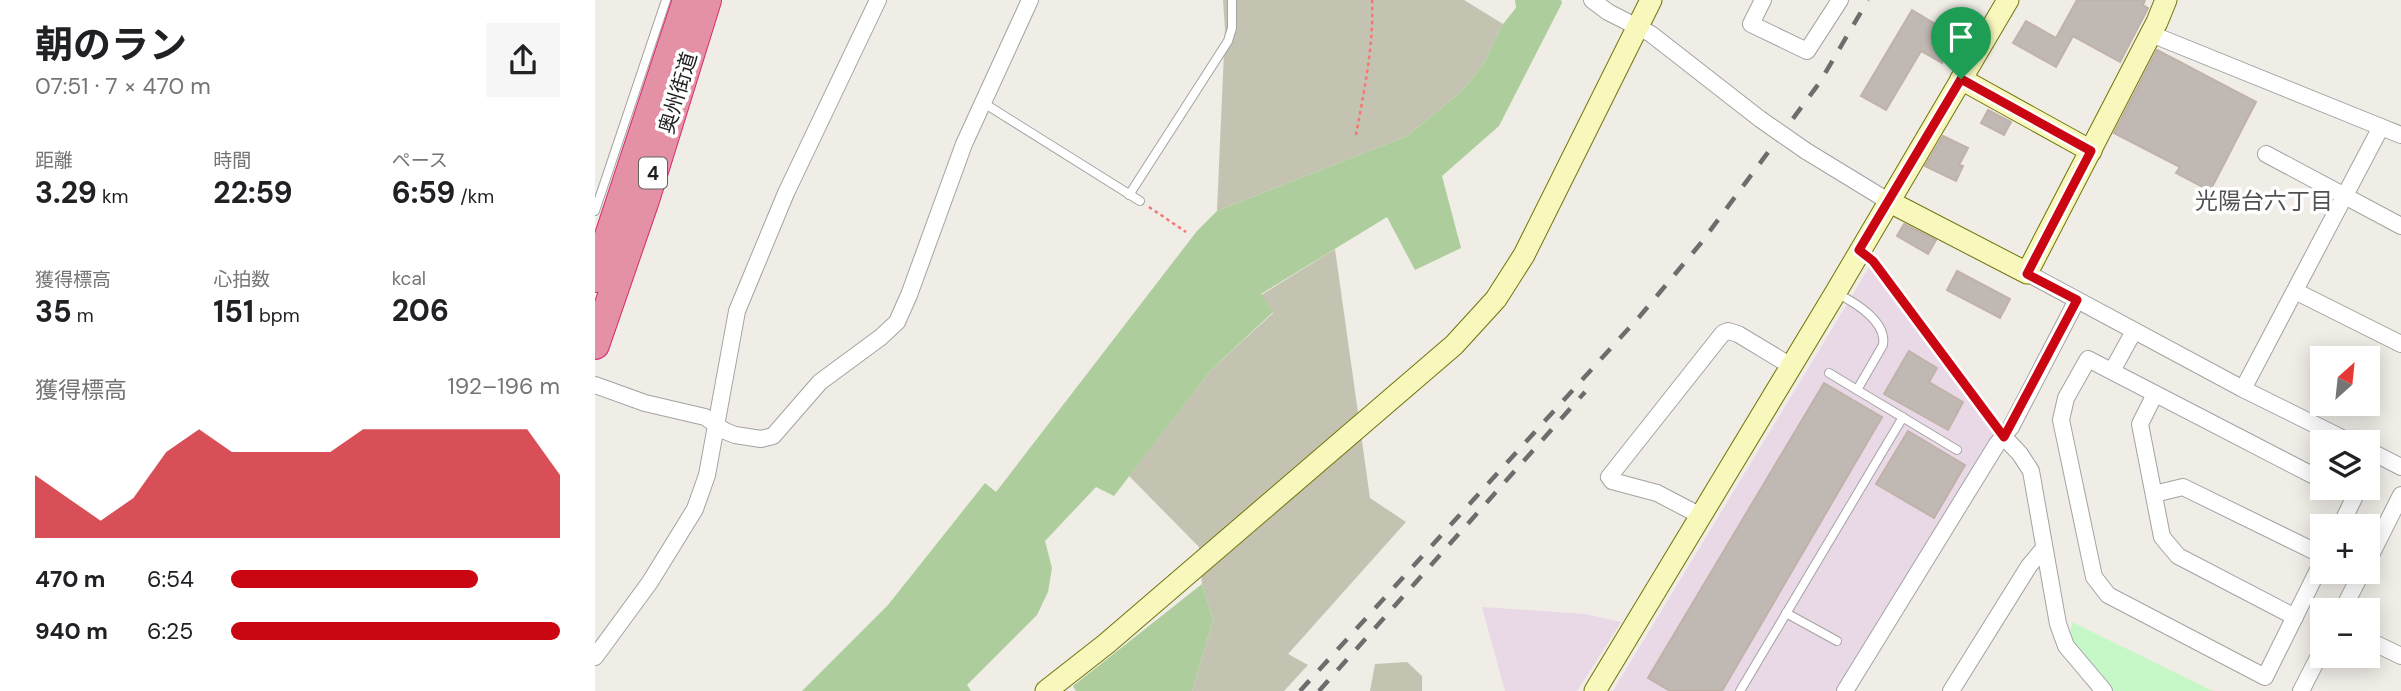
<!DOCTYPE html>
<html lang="ja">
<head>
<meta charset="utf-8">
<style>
	:root { --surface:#fff; --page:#f6f6f6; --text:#202124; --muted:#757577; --accent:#c90611 }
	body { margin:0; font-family:"DM Sans","Noto Sans JP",sans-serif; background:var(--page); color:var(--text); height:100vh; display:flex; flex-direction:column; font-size:26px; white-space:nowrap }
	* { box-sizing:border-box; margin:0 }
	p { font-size:23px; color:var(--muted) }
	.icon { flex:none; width:38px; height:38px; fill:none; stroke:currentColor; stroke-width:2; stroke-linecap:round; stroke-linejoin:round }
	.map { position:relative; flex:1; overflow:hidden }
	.details { display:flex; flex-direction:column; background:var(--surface); width:595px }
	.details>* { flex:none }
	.needle { width:46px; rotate:27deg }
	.controls { position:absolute; left:1715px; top:346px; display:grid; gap:14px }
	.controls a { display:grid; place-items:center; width:70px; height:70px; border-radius:0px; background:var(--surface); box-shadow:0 4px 18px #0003; font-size:35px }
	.pin { position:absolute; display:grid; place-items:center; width:60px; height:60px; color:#fff; margin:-72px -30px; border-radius:50% 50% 50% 0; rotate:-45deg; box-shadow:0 0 7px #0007 }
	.pin .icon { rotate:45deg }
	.round { display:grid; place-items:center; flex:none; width:74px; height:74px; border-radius:0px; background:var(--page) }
	.summary { display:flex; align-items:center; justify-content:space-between; height:119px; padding:0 35px }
	h1 { font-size:38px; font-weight:700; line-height:52px }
	.metrics { display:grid; grid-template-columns:repeat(3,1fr); gap:10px; height:119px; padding:7px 35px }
	.metrics div { display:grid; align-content:center }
	.metrics b { font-size:30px; font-weight:700 }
	.metrics small { font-size:19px; font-weight:400 }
	.metrics p { font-size:19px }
	.chart { height:196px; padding:14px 35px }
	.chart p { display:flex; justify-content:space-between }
	.chart svg { width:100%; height:126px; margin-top:7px; fill:var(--accent); opacity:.7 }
	ul { padding:0 35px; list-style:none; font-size:23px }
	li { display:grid; grid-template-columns:112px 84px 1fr; align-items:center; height:52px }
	li i { height:18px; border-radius:9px; background:var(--accent) }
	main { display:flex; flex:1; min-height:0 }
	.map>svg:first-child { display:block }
	.industrial { fill:#e9d8e6 }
	.construction { fill:#c4c3b2 }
	.forest { fill:#adce9c }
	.park { fill:#c5f8c6 }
	.building { fill:#c0b8b2; stroke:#c1b2a9; stroke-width:2 }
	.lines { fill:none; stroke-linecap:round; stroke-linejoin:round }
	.lane-casing { stroke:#a3a3a3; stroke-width:10 }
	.street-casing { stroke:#a3a3a3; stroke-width:18 }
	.secondary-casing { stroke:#6f7508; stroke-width:23 }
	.highway-casing { stroke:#d62b6f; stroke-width:30 }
	.path { stroke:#f67771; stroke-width:2.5; stroke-dasharray:3.5 3.5; stroke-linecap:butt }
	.lane { stroke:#fff; stroke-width:8 }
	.street { stroke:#fff; stroke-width:16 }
	.secondary { stroke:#f8f7bc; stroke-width:21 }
	.highway { stroke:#e490a5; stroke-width:28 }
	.rail { stroke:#6d6d6d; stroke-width:4.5; stroke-dasharray:14 14; stroke-linecap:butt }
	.street-bridge-casing { stroke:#a3a3a3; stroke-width:18; stroke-linecap:butt }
	.street-bridge { stroke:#fff; stroke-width:16 }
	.route-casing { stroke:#fff; stroke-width:14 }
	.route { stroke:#c90611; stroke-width:9 }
	.labels { text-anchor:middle; stroke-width:7; stroke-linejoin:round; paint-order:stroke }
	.shield { fill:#fff; stroke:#626262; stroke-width:2 }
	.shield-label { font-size:19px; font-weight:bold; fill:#1f1f1f }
	.street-label { font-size:21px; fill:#1f1f1f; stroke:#fff }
	.neighbourhood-label { font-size:23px; fill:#525252; stroke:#fff }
</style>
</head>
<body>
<main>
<section class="details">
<div class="summary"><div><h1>朝のラン</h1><p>07:51 · 7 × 470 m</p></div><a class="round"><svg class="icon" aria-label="share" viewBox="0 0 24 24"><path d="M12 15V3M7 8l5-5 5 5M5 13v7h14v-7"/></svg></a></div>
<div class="metrics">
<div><p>距離</p><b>3.29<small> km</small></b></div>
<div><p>時間</p><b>22:59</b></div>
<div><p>ペース</p><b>6:59<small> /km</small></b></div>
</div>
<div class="metrics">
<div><p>獲得標高</p><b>35<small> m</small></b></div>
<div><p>心拍数</p><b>151<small> bpm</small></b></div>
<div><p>kcal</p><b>206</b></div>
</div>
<div class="chart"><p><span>獲得標高</span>192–196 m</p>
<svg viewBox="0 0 160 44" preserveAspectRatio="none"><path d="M0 44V22L10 30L20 38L30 30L40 14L50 6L60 14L70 14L80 14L90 14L100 6L110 6L120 6L130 6L140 6L150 6L160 22V44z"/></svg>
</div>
<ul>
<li><b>470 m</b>6:54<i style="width:75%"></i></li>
<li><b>940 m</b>6:25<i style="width:100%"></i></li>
</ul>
</section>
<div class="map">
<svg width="1806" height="691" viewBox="0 0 1806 691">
	<rect width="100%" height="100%" fill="#f0ece6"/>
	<g class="industrial">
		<polygon points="1275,266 1401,435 1241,691 1018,691"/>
		<polygon points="887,607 990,614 1026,622 982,691 910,691"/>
	</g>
	<g class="construction">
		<polygon points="628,0 869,0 908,24 888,65 867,91 812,136 622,211 630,29"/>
		<polygon points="740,249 775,498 811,522 693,654 713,665 689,691 597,691 618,620 607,584 604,547 534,476 615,371 678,313 666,295"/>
		<polygon points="812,662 827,676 827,691 775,691 780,664"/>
	</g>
	<g class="forest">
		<polygon points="920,0 966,0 967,3 904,126 847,176 866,248 820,270 792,217 666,294 678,312 615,371 519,496 501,487 450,541 457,568 453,592 442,615 372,685 376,691 207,691 293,605 390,483 401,492 602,231 622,211 812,136 867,91 888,65 908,24 921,8"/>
		<polygon points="607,584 618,620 597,691 481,691 478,686"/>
	</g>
	<polygon class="park" points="1477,622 1618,691 1515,691 1475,637"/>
	<g class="building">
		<polygon points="1482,0 1550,0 1548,5 1553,8 1525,62 1478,36 1461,67 1418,43 1431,21 1461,38"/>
		<polygon points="1317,10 1362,37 1347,63 1326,51 1291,110 1266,96"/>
		<polygon points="1562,50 1661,102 1615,191 1581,173 1585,167 1519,133"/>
		<polygon points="1393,110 1416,122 1409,135 1386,123"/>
		<polygon points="1348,136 1373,148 1364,165 1368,166 1361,181 1330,166"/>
		<polygon points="1309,224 1341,240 1333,254 1302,236"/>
		<polygon points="1362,271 1415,299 1405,318 1352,290"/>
		<polygon points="1314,351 1342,368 1334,382 1368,402 1353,430 1289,394"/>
		<polygon points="1229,383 1287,417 1127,691 1075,691 1053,678"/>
		<polygon points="1313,431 1370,465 1339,518 1281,484"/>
	</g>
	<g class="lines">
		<g class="lane-casing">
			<g id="lane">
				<polyline points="387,102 545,201"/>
				<polyline points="534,195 633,41 637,28 637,0"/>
				<polyline points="0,211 71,0"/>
				<polyline points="1266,251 1278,261 1409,437"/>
				<path d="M 1243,294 C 1261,303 1292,322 1288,345 L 1262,390"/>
				<polyline points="1234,373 1362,450"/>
				<polyline points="1191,613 1242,641"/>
				<polyline points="1145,691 1308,417"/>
			</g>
		</g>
		<g class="street-casing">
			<g id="street">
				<polyline points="997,0 1013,12 1056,34 1165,119"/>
				<polyline points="1168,0 1156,24 1212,51 1245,0"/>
				<polyline points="1556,34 1786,127 1648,389"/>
				<polyline points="1786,127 1806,135"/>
				<polyline points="1211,151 1293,201"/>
				<polyline points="1671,154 1806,226"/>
				<polyline points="1432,273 1648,389 1757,443"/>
				<polyline points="1700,291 1806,344"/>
				<polyline points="1517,371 1539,331"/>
				<polyline points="0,385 50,403 110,417 130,431 140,435 166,439 178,436 225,382 286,337 302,322 314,295 369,144 435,0"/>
				<polyline points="1560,394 1545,424 1567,537 1583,556 1700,617"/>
				<polyline points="1409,437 1425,454 1436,471 1463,624 1471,646 1509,691"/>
				<polyline points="1773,450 1806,467"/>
				<polyline points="1727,480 1493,359 1471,398 1466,420 1499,577 1513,595 1670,677 1727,562"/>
				<polyline points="1744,488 1760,496 1745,527"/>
				<polyline points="1559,494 1588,487 1727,555"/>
				<polyline points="1106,516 1062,493 1017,481 1014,477 1128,333 1133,331 1143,334 1196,366"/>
				<polyline points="1773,561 1806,495"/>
				<polyline points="1747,611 1767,572"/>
				<polyline points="1773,640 1806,656"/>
				<polyline points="0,657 55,582 100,509 112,475 142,311 191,193 283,0"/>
				<polyline points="1250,691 1402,444 1416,427 1482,300"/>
				<polyline points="1356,691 1434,566 1449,548"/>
				<polyline points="1706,691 1727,650"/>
			</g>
		</g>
		<g class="secondary-casing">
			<g id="secondary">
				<polyline points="1366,79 1496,151"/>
				<polyline points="1293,201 1432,273 1562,22 1571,0"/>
				<polyline points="451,691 511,644 859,345 901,299 929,255 1056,0"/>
				<polyline points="1000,691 1241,292 1413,0"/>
			</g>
		</g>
		<g class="highway-casing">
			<g id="highway">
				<polyline points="0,278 92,0"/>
				<polyline points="0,345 50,200 112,0"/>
			</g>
		</g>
		<g class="path">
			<path d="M 761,135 C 769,91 779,45 777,0"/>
			<polyline points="554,207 591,232"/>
		</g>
		<use href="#lane" class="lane"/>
		<use href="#street" class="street"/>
		<use href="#secondary" class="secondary"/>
		<use href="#highway" class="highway"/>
		<g class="rail">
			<polyline points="705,691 1045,316 1106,243 1225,82 1273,0"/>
			<polyline points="724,691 990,392"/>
		</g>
		<g class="street-bridge-casing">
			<polyline id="street-bridge" points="1165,119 1211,151"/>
		</g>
		<use href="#street-bridge" class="street-bridge"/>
	</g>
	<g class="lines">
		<g class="route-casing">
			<polygon id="route" points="1366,79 1496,151 1432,274 1482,300 1409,437 1278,261 1264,250"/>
		</g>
		<use href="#route" class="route"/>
	</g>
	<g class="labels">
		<rect class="shield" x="44" y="157.5" width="28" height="31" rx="5"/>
		<g class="shield-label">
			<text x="58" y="180">4</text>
		</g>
		<g class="street-label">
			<text transform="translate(83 93) rotate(-73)" y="7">奥州街道</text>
		</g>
		<g class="neighbourhood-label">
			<text x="1669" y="209">光陽台六丁目</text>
		</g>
	</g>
</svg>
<div class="controls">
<a><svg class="needle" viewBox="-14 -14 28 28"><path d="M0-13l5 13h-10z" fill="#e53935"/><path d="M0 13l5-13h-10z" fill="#757577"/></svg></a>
<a><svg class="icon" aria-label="layers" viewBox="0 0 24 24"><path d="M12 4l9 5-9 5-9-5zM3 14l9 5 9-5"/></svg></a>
<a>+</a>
<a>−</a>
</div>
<div class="pin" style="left:1366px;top:79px;background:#1e9e55"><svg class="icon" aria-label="arrive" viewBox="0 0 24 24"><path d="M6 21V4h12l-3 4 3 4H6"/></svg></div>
</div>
</main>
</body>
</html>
